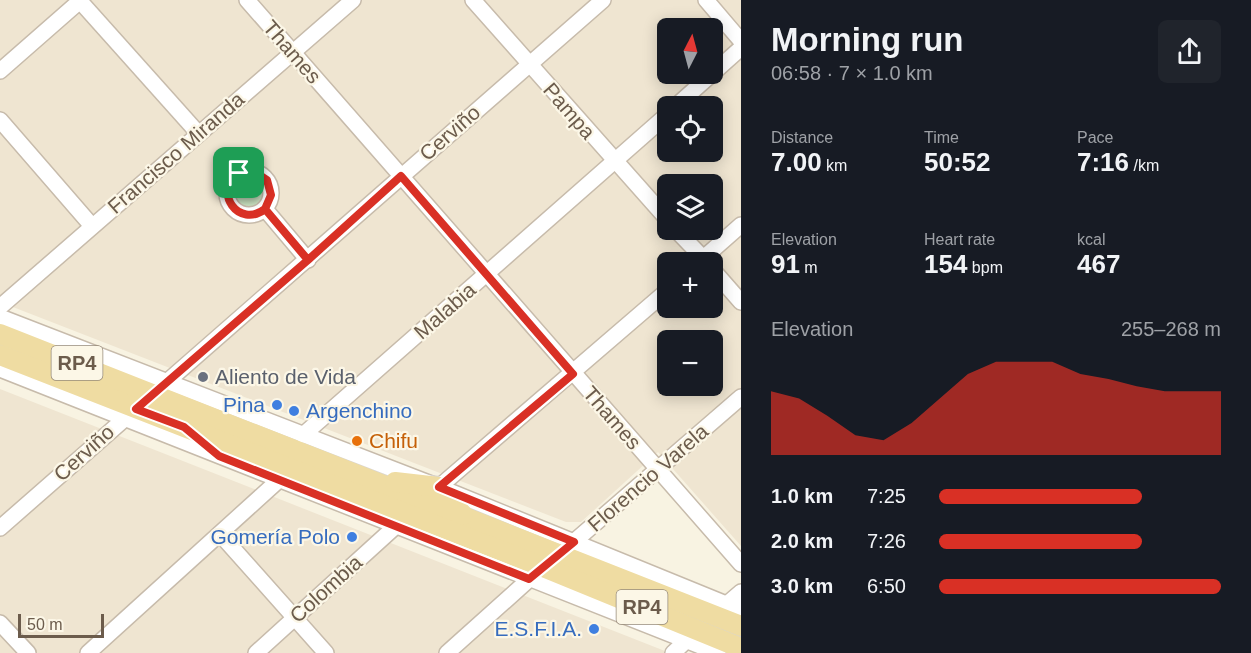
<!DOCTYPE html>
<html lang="en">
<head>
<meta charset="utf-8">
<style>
	:root { --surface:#171b24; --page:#20242c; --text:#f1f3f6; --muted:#9ea1a6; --accent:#d93025 }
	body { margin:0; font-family:Arial,sans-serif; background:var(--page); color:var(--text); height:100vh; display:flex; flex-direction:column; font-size:22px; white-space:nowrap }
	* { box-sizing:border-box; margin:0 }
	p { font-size:20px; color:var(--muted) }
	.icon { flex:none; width:33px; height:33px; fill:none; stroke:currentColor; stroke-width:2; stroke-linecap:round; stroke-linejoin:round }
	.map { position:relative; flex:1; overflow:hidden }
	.side { display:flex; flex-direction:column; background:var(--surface); width:510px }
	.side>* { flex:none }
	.needle { width:39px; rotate:6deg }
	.tools { position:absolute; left:657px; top:18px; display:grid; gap:12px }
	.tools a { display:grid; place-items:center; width:66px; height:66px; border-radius:9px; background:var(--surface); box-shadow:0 3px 15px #0003; font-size:30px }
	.scale { position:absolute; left:18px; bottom:15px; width:86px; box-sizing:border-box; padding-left:6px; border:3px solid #6c5c4c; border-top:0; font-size:16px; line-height:21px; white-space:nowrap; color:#6c5c4c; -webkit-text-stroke:4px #fcf7e7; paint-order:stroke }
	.pin { position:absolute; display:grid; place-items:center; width:51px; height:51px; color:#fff; margin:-26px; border-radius:12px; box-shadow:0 3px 9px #0006 }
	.round { display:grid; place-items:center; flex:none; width:63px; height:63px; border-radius:9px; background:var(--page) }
	.headline { display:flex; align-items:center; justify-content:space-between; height:102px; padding:0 30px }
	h1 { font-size:33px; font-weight:700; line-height:45px }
	.figures { display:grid; grid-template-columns:repeat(3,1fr); gap:9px; height:102px; padding:6px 30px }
	.figures div { display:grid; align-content:center }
	.figures b { font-size:26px; font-weight:700 }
	.figures small { font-size:16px; font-weight:400 }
	.figures p { font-size:16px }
	.chart { height:168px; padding:12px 30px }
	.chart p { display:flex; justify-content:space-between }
	.chart svg { width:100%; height:108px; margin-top:6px; fill:var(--accent); opacity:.7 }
	ul { padding:0 30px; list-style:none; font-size:20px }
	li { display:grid; grid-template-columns:96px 72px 1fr; align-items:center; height:45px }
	li i { height:15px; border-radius:8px; background:var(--accent) }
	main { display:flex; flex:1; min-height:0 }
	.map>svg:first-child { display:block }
	.residential { fill:#efe5d1; fill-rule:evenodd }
	.green { fill:#cce4c3 }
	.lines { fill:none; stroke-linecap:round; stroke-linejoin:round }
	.minor-casing { stroke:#c7bbab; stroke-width:18 }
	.major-casing { stroke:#d9d5d0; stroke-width:22 }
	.minor { stroke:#fff; stroke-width:15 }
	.major { stroke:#efdca2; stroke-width:20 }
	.route-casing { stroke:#fff; stroke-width:12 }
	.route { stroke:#d93025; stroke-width:8 }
	.worship-dot { fill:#6b7280; stroke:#fcf7e7; stroke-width:2 }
	.shop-dot { fill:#3f7fe0; stroke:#fcf7e7; stroke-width:2 }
	.food-dot { fill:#e8710a; stroke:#fcf7e7; stroke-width:2 }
	.labels { text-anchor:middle; stroke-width:4.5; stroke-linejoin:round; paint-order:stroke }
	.shield { fill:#fcf7e7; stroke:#978a7a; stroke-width:1.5 }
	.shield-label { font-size:20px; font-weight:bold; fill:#6c5c4c }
	.street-label { font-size:21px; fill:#6c5c4c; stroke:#fcf7e7 }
	.worship-label { font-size:21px; fill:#5b616d; stroke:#fcf7e7; text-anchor:start }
	.shop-label { font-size:21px; fill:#366cbe; stroke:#fcf7e7; text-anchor:end }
	.food-label { font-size:21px; fill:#c56008; stroke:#fcf7e7; text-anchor:start }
</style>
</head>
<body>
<main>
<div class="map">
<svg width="741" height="653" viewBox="0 0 741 653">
	<rect width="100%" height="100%" fill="#f8f3e2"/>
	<g class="residential">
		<path d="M 0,0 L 741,0 L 741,546 L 658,452 L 581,522 L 566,522 L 0,302 ZM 668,28 L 712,28 L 712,74 L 668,74 ZM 668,106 L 712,106 L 712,152 L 668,152 ZM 668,184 L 712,184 L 712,230 L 668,230 ZM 668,262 L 712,262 L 712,308 L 668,308 ZM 668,340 L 712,340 L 712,386 L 668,386 Z"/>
		<polygon points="0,389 670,653 0,653"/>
	</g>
	<circle class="green" cx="249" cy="193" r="15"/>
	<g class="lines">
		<g class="minor-casing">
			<g id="minor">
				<polyline points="79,0 198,133"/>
				<polyline points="247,0 741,564"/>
				<polyline points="473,0 668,220"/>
				<polyline points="706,0 741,41"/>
				<polyline points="0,71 81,0"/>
				<polyline points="676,106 741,48"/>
				<polyline points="0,120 92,226"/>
				<circle cx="249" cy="193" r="22"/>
				<polyline points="265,209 308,260"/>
				<polyline points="676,230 707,262"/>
				<polyline points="699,262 741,225"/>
				<polyline points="712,269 741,302"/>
				<polyline points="0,307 353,0"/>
				<polyline points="0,317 439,487 741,610"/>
				<polyline points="0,369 718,653"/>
				<polyline points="303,435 668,114"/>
				<polyline points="439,487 668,290"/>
				<polyline points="0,528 603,0"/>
				<polyline points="221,535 326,653"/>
				<polyline points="569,546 741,397"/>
				<polyline points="727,604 741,592"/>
				<polyline points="0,623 28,653"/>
				<polyline points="88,653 280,479"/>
				<polyline points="256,653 397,525"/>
				<polyline points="447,653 534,575"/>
				<polyline points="673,653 687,640"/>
			</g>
		</g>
		<g class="major-casing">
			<g id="major">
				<polyline points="0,334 741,626"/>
				<polyline points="0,355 543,567 741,648"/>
				<polyline points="395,482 439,487 463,515"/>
			</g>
		</g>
		<use href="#minor" class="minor"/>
		<use href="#major" class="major"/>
	</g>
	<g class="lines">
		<g class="route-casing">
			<path id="route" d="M 239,173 L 255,172 L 267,180 L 271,195 L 265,209 L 308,260 L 136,409 L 184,427 L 219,456 L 529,579 L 574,542 L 439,487 L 573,374 L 401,176 L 308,260 L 265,209 C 239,229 212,192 239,173"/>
		</g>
		<use href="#route" class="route"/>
	</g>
	<circle class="worship-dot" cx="203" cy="377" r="6"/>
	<g class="shop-dot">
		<circle cx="277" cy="405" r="6"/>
		<circle cx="294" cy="411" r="6"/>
		<circle cx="352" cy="537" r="6"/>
		<circle cx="594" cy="629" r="6"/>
	</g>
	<circle class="food-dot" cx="357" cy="441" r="6"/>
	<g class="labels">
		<g class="shield">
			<rect x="51.5" y="346" width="51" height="34" rx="4.5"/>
			<rect x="616.5" y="590" width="51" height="34" rx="4.5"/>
		</g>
		<g class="shield-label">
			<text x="77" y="370">RP4</text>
			<text x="642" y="614">RP4</text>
		</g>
		<g class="street-label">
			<text transform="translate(292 52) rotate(49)" y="7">Thames</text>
			<text transform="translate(569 111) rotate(49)" y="7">Pampa</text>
			<text transform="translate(450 133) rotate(-41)" y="7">Cerviño</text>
			<text transform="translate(176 153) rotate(-41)" y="7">Francisco Miranda</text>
			<text transform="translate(445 311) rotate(-41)" y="7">Malabia</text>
			<text transform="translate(612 418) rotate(49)" y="7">Thames</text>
			<text transform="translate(84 453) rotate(-42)" y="7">Cerviño</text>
			<text transform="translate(648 478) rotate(-41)" y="7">Florencio Varela</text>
			<text transform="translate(326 589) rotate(-42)" y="7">Colombia</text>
		</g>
		<g class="worship-label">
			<text x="215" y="384">Aliento de Vida</text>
		</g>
		<g class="shop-label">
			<text x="265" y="412">Pina</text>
			<text x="306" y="418" text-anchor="start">Argenchino</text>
			<text x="340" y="544">Gomería Polo</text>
			<text x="582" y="636">E.S.F.I.A.</text>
		</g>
		<g class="food-label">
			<text x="369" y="448">Chifu</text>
		</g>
	</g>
</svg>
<div class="tools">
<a><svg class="needle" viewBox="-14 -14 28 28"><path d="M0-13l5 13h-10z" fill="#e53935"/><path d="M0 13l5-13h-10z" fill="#9ea1a6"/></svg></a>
<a><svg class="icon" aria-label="locate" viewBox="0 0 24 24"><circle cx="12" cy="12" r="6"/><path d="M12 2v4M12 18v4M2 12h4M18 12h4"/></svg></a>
<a><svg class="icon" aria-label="layers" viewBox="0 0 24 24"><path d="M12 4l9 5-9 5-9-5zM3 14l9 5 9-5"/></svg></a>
<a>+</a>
<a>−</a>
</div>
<div class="scale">50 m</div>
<div class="pin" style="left:239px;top:173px;background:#1e9e55"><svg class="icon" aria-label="arrive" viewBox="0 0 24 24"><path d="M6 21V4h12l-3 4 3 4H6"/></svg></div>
</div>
<section class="side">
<div class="headline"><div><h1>Morning run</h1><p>06:58 · 7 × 1.0 km</p></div><a class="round"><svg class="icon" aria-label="share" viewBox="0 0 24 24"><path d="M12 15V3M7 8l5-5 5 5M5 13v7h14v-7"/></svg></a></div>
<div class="figures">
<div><p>Distance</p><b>7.00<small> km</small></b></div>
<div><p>Time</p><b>50:52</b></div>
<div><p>Pace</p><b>7:16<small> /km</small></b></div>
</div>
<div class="figures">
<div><p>Elevation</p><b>91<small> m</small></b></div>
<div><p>Heart rate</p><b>154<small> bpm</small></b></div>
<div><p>kcal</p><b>467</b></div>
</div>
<div class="chart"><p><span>Elevation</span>255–268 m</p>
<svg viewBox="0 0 160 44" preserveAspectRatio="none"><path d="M0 44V18L10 21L20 28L30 36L40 38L50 31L60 21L70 11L80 6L90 6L100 6L110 11L120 13L130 16L140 18L150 18L160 18V44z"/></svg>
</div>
<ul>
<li><b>1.0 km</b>7:25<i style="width:72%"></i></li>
<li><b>2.0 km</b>7:26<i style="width:72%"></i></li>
<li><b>3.0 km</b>6:50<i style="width:100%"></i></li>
</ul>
</section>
</main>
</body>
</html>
